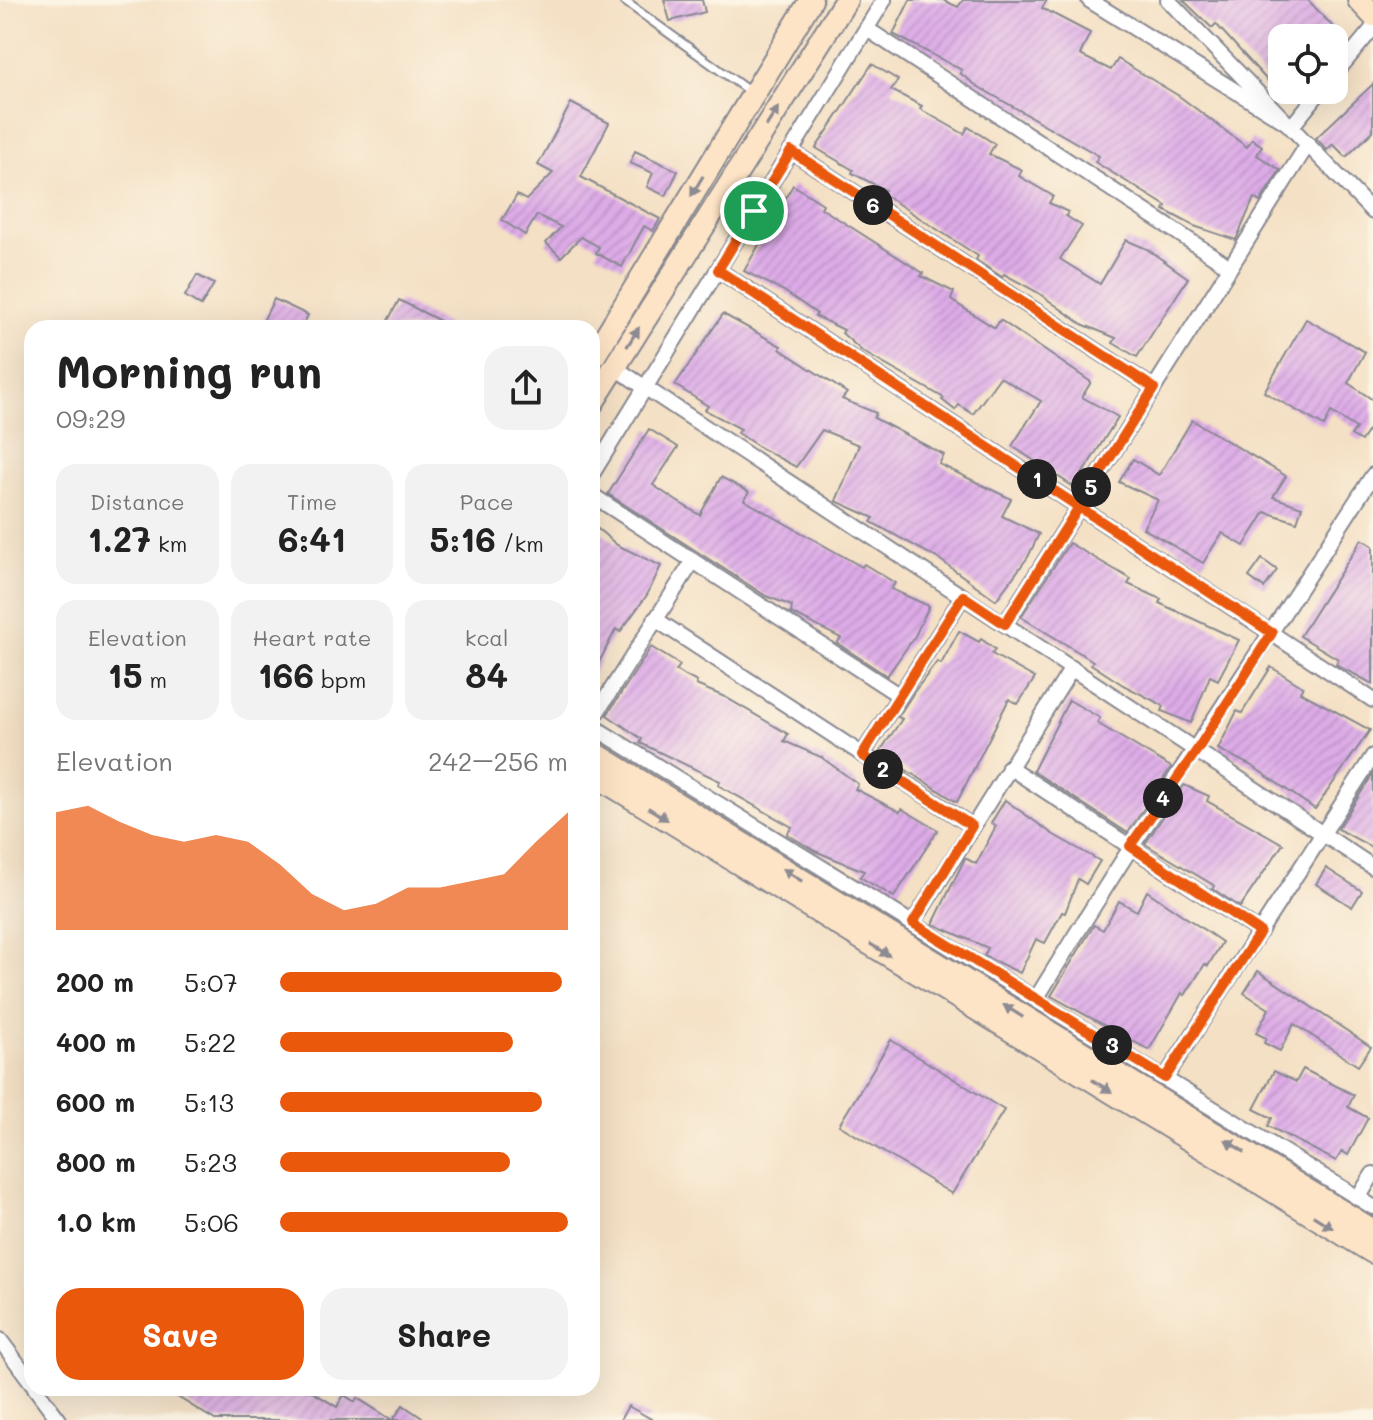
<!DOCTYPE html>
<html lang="en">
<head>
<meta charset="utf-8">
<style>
	:root { --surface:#fff; --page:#f2f2f2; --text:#222; --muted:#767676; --accent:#ea580c }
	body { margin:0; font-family:Mali,sans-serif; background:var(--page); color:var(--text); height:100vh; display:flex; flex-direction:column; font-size:30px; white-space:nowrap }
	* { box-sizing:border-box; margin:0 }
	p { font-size:26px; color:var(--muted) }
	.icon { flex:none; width:44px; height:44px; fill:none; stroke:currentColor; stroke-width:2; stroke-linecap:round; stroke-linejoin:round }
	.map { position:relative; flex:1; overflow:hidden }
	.sheet { position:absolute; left:24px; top:320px; width:576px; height:1076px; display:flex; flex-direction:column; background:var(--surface); border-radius:24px; box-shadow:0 8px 32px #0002 }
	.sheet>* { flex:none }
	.buttons { position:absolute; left:1268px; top:24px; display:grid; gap:16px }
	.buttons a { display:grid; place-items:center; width:80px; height:80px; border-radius:16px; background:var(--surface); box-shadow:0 8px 32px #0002; font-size:40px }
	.pin { position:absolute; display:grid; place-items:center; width:68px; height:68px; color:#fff; margin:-34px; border:4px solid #fff; border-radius:50%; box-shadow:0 2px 8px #0007 }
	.km { position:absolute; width:40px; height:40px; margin:-20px; border-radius:50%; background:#222; color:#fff; font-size:22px; line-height:40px; text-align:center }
	.round { display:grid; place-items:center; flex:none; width:84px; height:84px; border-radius:24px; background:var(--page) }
	.summary { display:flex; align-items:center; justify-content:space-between; height:136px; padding:0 32px }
	h1 { font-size:44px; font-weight:700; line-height:60px }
	.stats { display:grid; grid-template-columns:repeat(3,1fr); gap:12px; height:136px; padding:8px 32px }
	.stats div { display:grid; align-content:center; border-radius:20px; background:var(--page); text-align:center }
	.stats b { font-size:34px; font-weight:700 }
	.stats small { font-size:22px; font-weight:400 }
	.stats p { font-size:22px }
	.chart { height:224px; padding:16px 32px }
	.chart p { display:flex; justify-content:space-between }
	.chart svg { width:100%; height:144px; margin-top:8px; fill:var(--accent); opacity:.7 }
	.action { display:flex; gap:16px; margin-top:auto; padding:16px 32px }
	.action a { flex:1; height:92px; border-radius:24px; background:var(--accent); color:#fff; font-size:32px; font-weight:700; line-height:92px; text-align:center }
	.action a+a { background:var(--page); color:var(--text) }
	ul { padding:0 32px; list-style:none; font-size:26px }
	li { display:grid; grid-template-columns:128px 96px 1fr; align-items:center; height:60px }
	li i { height:20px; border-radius:10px; background:var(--accent) }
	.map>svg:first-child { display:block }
	.building { fill:url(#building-hatch) }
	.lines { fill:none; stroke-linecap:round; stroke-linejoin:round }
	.lane-casing { stroke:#888891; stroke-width:11 }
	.street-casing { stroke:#888891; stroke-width:18 }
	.secondary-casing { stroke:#888891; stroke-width:26 }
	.lane { stroke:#fff; stroke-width:7 }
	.street { stroke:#fff; stroke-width:14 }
	.secondary { stroke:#fee4c6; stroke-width:22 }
	.oneway { fill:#8c8a92 }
	.route-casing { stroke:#fff; stroke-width:16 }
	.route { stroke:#ea580c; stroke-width:10 }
</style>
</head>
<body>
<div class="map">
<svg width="1373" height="1420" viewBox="0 0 1373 1420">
	<defs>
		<pattern id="building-hatch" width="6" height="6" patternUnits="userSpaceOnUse" patternTransform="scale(2)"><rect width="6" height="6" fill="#ddabe7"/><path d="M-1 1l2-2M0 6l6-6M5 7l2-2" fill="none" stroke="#bd93c9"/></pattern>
	</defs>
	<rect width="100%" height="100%" fill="#fcf5e5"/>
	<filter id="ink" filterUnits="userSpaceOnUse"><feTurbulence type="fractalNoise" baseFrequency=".0125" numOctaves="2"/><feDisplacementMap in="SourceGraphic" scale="16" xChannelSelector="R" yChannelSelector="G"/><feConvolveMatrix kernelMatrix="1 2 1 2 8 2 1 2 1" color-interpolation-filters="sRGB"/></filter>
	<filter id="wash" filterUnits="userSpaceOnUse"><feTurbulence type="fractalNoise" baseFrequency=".006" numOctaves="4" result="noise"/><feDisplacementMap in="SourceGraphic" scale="32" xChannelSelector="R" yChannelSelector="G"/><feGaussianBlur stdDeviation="1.8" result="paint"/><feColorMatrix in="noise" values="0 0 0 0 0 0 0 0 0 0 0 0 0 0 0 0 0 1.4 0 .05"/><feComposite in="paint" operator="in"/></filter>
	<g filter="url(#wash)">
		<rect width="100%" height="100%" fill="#f4e0c4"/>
		<g id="blocks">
			<g class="building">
				<polygon points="664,0 702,0 705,12 670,21"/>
				<polygon points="910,0 943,0 958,7 963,0 1047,0 1042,8 1090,33 1080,55 1111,70 1118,59 1179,96 1247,147 1252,139 1262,146 1257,155 1280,170 1260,202 1254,198 1236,240 1194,226 1164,210 1166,206 1095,162 1099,156 977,86 960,73 962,70 893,34"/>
				<polygon points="1183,0 1308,0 1338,32 1331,38 1282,38 1282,82 1275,89 1216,24 1212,28"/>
				<polygon points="872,64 898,80 891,90 922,106 920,109 964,134 968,127 995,144 989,154 1022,170 1019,176 1053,196 1049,203 1068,212 1066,216 1082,226 1060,259 1100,284 1126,240 1147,249 1188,278 1137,357 1113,343 1116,338 1082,324 1037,292 1004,274 1002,277 976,260 978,256 883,194 885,190 852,173 853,170 816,148"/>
				<polygon points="1373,84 1373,131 1346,157 1333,144 1327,150 1316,138"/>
				<polygon points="571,103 609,123 581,177 660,219 653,231 644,226 622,267 596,253 599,247 581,237 561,257 546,243 561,227 537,215 525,235 502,220 517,195 526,200 553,173 538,165"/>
				<polygon points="635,151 678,171 666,196 647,187 653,173 630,163"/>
				<polygon points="793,185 823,204 821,208 923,273 921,276 954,292 951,300 995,328 1000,320 1091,382 1082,397 1118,417 1074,487 1012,446 1041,401 1000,377 973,414 959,405 955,410 942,400 944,398 863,352 842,333 844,330 815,316 817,314 784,291 744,271"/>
				<polygon points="197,275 214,284 201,306 185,296"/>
				<polygon points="274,299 308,315 302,328 278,328 263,321"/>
				<polygon points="399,300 454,328 384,328"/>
				<polygon points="723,314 781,346 780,349 847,393 842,399 876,413 874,418 944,455 939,464 1011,499 1002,516 1039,534 1028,557 996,600 939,559 871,522 874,518 836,501 859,445 822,430 796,467 762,449 738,433 741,429 705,410 708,406 675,385"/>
				<polygon points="1306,319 1365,352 1348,383 1373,400 1373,423 1361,441 1351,435 1356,428 1331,412 1324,426 1264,392"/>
				<polygon points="1192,420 1286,476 1273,497 1302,507 1297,522 1265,512 1244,546 1222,533 1203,563 1143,528 1158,500 1119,482 1133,459 1159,475"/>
				<polygon points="649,429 678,447 653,485 675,500 700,515 721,477 749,492 744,500 862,567 864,564 895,583 891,589 929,606 915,636 887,676 837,643 841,638 791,613 792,606 766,596 608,494"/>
				<polygon points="592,524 617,545 661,566 647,595 620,632 616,629 592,676"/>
				<polygon points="1362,539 1373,546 1373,684 1344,669 1336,664 1338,659 1300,636"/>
				<polygon points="1069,543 1131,579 1128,584 1161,599 1159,603 1239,640 1218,680 1210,676 1191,723 1162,711 1164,706 1123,685 1091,664 1093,661 1021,617"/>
				<polygon points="1262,559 1277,570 1264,588 1249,577"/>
				<polygon points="959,631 979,642 981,639 995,649 992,654 1035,678 1018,704 1009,699 957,802 879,753 902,719 898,717 914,692 937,662 941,664"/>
				<polygon points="651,647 680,665 676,671 697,682 696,685 725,697 788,734 784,741 821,757 858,784 855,789 900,812 902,809 938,830 894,897 860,877 864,871 815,851 787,834 792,827 718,785 720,781 640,743 642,739 607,715"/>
				<polygon points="1271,667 1303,687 1300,692 1370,730 1315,809 1252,766 1218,749 1237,711 1242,713"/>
				<polygon points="1069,700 1100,718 1097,723 1171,767 1128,833 1033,771"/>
				<polygon points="1373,774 1373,848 1338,829"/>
				<polygon points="1184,785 1209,796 1207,801 1283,844 1240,907 1213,889 1215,886 1145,844"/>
				<polygon points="1005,800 1054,835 1100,861 1086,884 1078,879 1065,913 1062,912 1045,943 1036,939 1020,973 984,956 988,948 933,924 965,858 976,864 996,826 991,823"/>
				<polygon points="1326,868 1362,891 1352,907 1316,884"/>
				<polygon points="1147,891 1222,942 1208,966 1205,964 1185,995 1182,993 1149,1050 1051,996 1094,925 1103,930 1119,901 1137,911"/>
				<polygon points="1258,971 1371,1047 1358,1066 1294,1024 1280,1051 1264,1043 1266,1038 1256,1033 1269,1009 1244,993"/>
				<polygon points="891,1040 1004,1110 952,1194 839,1125"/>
				<polygon points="1303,1069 1354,1095 1348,1107 1368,1118 1348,1155 1342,1151 1336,1161 1268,1126 1272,1118 1254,1109 1274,1071 1296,1082"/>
				<polygon points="163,1388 306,1388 337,1407 344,1395 355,1402 357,1398 392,1420 215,1420"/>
				<polygon points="403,1405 425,1420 393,1420"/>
				<polygon points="628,1406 653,1420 620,1420"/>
			</g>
		</g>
	</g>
	<g filter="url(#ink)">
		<use href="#blocks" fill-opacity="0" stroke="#888891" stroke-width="2"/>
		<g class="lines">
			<g class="lane-casing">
				<polyline id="lane" points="623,0 750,92"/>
			</g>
			<g class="street-casing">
				<g id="street">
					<polyline points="1089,0 1292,126 1321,90"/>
					<polyline points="1168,0 1373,212"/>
					<polyline points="867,29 1230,267"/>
					<polyline points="1334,75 1373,28"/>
					<polyline points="791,151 1154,388"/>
					<polyline points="718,270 1373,700"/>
					<polyline points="614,367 1373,867"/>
					<polyline points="592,474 884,0"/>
					<polyline points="592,495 900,696"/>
					<polyline points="655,619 972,826"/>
					<polyline points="1005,624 1308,144"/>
					<polyline points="592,720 693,561"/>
					<polyline points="592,726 1373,1207"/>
					<polyline points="862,755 963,596"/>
					<polyline points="1009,767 1260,932"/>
					<polyline points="913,923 1072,668"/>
					<path d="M 1036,999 C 1144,822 1261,650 1373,475"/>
					<polyline points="1165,1078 1373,756"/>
					<polyline points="1358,1198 1373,1174"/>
					<polyline points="0,1340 32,1383"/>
					<polyline points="35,1388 59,1420"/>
				</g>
			</g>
			<g class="secondary-casing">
				<g id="secondary">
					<polyline points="1359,0 1373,15"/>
					<polyline points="592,359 811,0"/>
					<polyline points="592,403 846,0"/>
					<polyline points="592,752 1373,1231"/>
					<polyline points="592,773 1373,1252"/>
				</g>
			</g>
			<use href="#lane" class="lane"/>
			<use href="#street" class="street"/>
			<use href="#secondary" class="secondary"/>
		</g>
		<defs><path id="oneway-solid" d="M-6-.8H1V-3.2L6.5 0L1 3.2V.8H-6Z" transform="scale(2)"/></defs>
		<g class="oneway">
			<use href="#oneway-solid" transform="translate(772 117) rotate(-58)"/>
			<use href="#oneway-solid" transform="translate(697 186) rotate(121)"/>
			<use href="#oneway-solid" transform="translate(633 337) rotate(-58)"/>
			<use href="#oneway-solid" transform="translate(658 814) rotate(32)"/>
			<use href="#oneway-solid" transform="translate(792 875) rotate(-148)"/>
			<use href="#oneway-solid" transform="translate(880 950) rotate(32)"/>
			<use href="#oneway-solid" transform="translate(1013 1011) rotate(-148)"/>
			<use href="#oneway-solid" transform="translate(1102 1086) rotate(32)"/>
			<use href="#oneway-solid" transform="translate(1235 1146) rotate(-148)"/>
			<use href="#oneway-solid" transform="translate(1323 1222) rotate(32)"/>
		</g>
	</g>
	<g class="lines" filter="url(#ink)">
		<g class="route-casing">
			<polyline id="route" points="754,211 718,270 1079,507 1005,624 963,596 862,755 972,826 913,923 1165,1078 1260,932 1130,846 1197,750 1272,633 1079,507 1154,388 791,151 754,211"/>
		</g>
		<use href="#route" class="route"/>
	</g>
</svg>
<div class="buttons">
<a><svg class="icon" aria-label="locate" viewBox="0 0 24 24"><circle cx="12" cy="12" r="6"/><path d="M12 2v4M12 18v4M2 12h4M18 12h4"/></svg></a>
</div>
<div class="pin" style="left:754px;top:211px;background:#1e9e55"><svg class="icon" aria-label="arrive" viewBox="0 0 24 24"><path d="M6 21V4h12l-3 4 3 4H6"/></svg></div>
<b class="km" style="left:1037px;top:479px">1</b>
<b class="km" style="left:883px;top:769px">2</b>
<b class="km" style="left:1112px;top:1045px">3</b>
<b class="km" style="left:1163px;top:798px">4</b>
<b class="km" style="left:1091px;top:487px">5</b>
<b class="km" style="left:873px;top:205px">6</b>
<section class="sheet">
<div class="summary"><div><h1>Morning run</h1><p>09:29</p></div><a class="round"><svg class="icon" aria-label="share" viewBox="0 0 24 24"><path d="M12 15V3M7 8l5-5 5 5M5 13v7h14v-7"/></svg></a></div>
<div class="stats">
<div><p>Distance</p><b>1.27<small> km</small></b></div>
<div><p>Time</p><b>6:41</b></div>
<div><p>Pace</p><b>5:16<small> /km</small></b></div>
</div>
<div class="stats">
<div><p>Elevation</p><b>15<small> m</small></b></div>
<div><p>Heart rate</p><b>166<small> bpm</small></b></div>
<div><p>kcal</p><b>84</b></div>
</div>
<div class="chart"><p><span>Elevation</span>242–256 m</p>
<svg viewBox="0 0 160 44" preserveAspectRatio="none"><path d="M0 44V8L10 6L20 11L30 15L40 17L50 15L60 17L70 24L80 33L90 38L100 36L110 31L120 31L130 29L140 27L150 17L160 8V44z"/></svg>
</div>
<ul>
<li><b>200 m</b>5:07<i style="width:98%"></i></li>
<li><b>400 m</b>5:22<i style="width:81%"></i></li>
<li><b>600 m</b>5:13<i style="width:91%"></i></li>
<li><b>800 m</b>5:23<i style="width:80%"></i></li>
<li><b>1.0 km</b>5:06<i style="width:100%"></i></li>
</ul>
<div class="action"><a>Save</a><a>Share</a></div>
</section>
</div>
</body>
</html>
